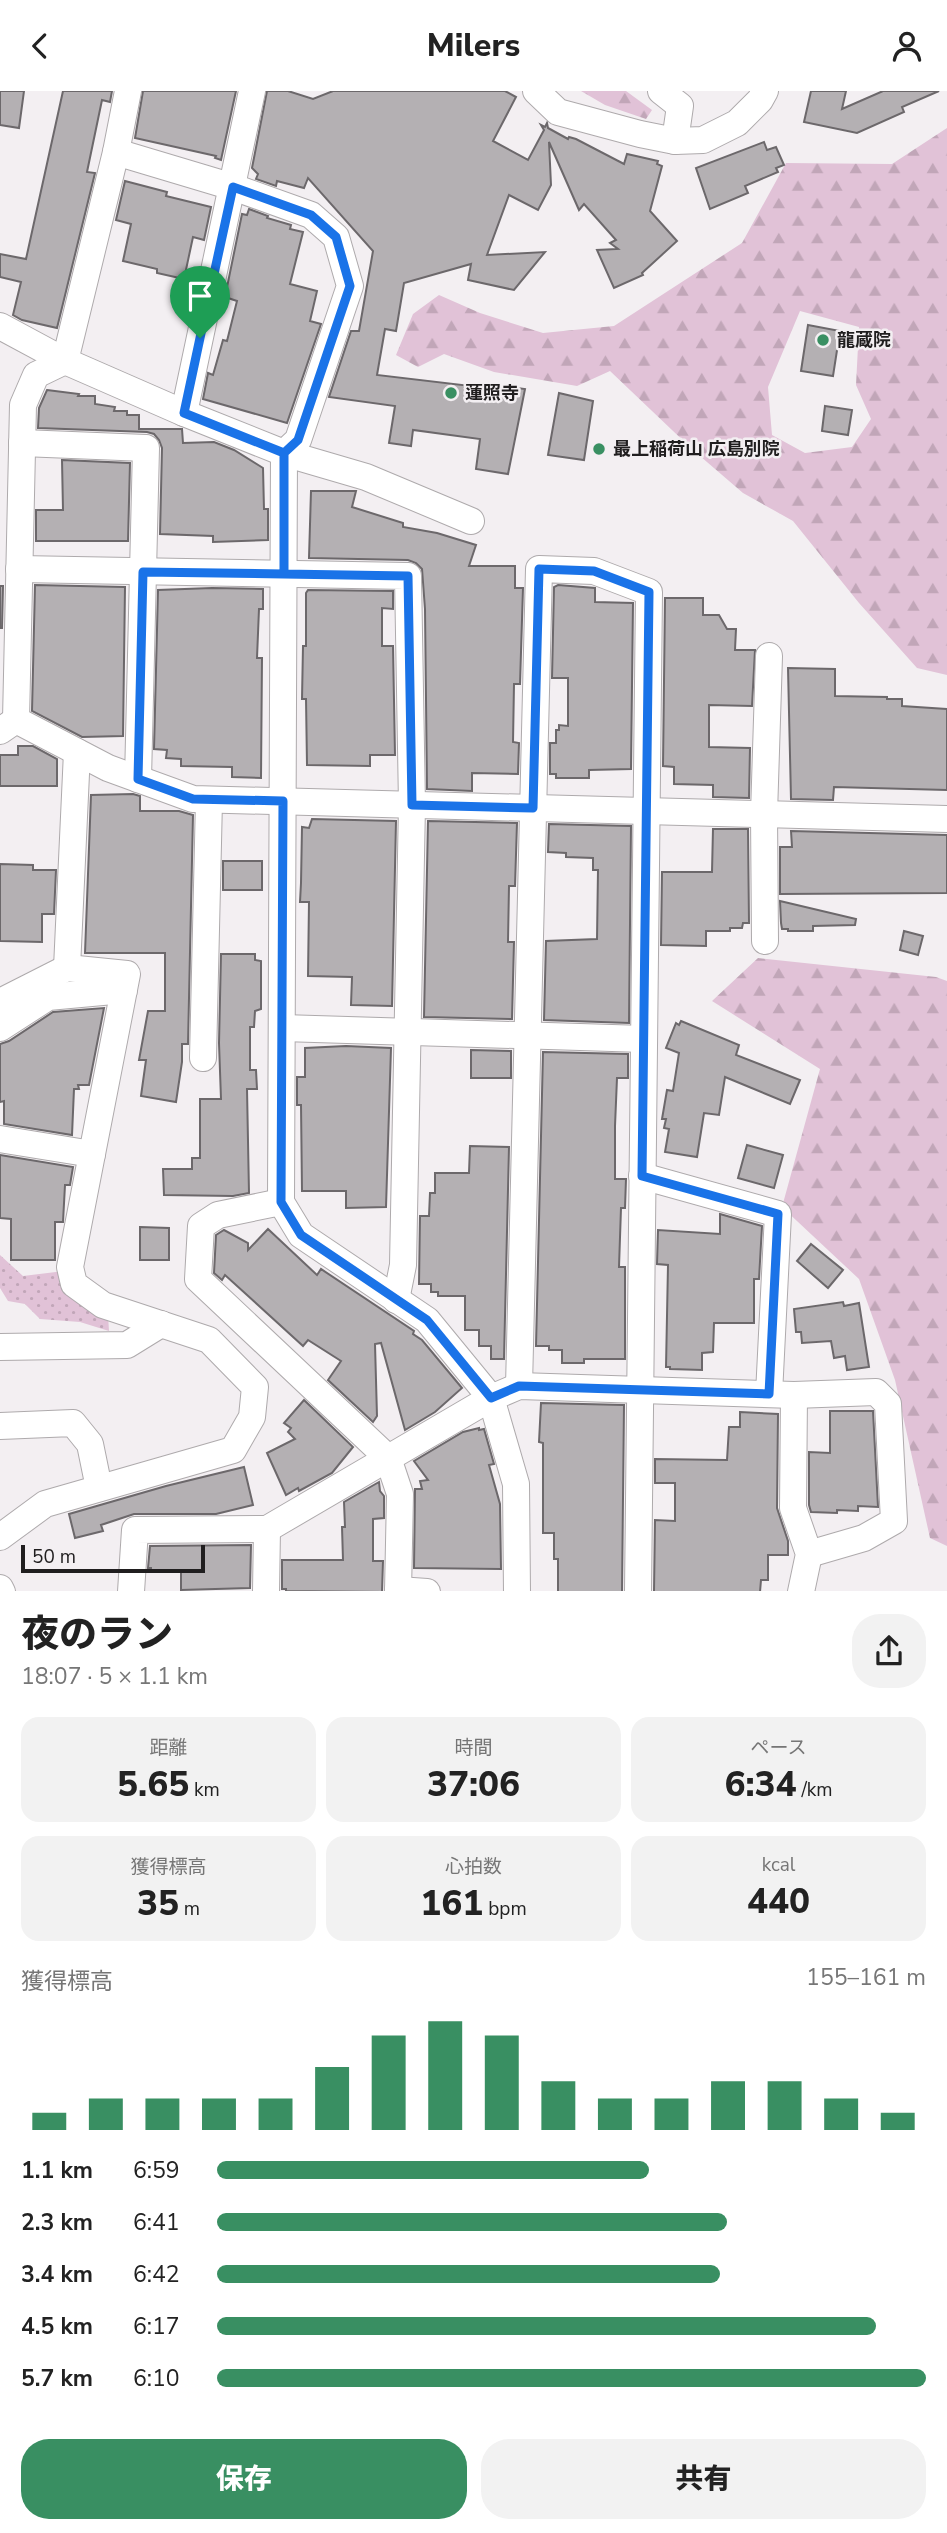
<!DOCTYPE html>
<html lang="ja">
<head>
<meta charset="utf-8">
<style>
	:root { --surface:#fff; --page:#f2f2f2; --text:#222; --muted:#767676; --accent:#398f62 }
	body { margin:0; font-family:"Nunito Sans","Noto Sans JP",sans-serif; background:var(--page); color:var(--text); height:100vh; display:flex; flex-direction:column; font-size:26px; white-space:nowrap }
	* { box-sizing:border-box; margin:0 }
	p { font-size:23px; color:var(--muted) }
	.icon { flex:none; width:38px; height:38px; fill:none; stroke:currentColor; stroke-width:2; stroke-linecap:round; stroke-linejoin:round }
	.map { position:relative; height:1500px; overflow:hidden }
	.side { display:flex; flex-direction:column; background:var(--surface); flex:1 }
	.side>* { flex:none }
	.scale { position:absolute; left:21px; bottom:18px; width:184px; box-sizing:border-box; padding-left:7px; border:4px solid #201e1f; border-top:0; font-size:19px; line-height:24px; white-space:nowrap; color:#201e1f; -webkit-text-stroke:5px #f3eff2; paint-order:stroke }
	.pin { position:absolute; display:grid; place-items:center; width:60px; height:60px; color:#fff; margin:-72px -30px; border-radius:50% 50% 50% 0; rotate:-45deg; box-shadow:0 0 7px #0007 }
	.pin .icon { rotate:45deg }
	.round { display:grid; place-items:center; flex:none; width:74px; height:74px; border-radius:28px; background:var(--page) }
	.headline { display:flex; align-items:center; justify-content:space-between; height:119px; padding:0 21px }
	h1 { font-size:38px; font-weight:800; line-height:52px }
	.figures { display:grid; grid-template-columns:repeat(3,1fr); gap:10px; height:119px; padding:7px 21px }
	.figures div { display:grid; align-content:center; border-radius:18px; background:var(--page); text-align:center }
	.figures b { font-size:35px; font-weight:800 }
	.figures small { font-size:19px; font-weight:400 }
	.figures p { font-size:19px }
	.chart { height:196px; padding:14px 21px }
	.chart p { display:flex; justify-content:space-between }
	.chart svg { width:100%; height:126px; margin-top:7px; stroke:var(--accent); stroke-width:6 }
	.button { display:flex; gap:14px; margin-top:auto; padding:14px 21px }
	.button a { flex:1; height:80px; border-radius:28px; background:var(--accent); color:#fff; font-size:28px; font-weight:800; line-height:80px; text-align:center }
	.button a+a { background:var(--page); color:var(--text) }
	ul { padding:0 21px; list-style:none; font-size:23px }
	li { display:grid; grid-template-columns:112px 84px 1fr; align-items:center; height:52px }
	li i { height:18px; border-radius:9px; background:var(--accent) }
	header { display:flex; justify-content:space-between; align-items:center; height:91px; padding:0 21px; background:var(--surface); font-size:32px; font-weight:800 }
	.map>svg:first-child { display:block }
	.forest { fill:url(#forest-firs); fill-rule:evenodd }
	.park { fill:url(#park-dots) }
	.building { fill:#b4b0b3; stroke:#6c686b; stroke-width:2 }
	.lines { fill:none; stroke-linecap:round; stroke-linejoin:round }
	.minor-casing { stroke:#aeaaac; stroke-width:28 }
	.minor { stroke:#fff; stroke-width:26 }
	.route-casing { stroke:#fff; stroke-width:14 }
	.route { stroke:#1a73e8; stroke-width:9 }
	.poi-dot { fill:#398f62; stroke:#f3eff2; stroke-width:2.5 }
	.labels { text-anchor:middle; stroke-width:5; stroke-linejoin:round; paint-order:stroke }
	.poi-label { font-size:18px; font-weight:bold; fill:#201e1f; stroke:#f3eff2; text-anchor:start }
</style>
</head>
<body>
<header><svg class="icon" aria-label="back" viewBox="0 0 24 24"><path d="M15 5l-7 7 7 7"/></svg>Milers<svg class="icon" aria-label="person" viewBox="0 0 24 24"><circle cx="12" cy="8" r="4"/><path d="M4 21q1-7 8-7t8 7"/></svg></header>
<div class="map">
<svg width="947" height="1501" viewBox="0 0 947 1501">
	<defs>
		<pattern id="forest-firs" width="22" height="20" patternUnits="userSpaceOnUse" patternTransform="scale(1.75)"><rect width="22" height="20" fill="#e1c2d7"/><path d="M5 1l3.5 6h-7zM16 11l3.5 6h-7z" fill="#c1a6b8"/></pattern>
		<pattern id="park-dots" width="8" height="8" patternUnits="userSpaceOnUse" patternTransform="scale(1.75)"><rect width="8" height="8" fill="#e1c2d7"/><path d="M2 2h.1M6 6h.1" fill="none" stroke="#c1a6b8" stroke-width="1.8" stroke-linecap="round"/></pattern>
	</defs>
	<rect width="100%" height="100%" fill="#f3eff2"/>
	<g class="forest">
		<polygon points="581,0 626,0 652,19 646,28 605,14"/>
		<path d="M 947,37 L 947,584 L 917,577 L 859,512 L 793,430 L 743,402 L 693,359 L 610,280 L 577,295 L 494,281 L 444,263 L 418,276 L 396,264 L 413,223 L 439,204 L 480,222 L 543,242 L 614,235 L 742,152 L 786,72 L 892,73 ZM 800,220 L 859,236 L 856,294 L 871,328 L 852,356 L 805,362 L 772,344 L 768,296 Z"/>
		<polygon points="758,867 936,886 947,890 947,1455 930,1447 895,1289 859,1188 782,1116 820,978 712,910"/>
	</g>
	<polygon class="park" points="0,1164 23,1185 64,1180 108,1224 109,1240 80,1231 40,1228 25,1213 8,1210 0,1197"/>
	<g class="building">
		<polygon points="0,0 24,0 19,37 0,34"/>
		<polygon points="63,0 112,0 110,11 102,9 87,81 95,82 57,237 22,229 13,224 21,191 0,186 0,163 26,168"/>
		<polygon points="143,0 236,0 221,69 215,67 216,65 135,47"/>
		<polygon points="267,0 288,0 313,8 333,0 505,0 516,6 493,50 528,69 544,39 541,34 545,36 547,32 548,37 568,48 569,46 576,48 624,73 627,63 658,70 657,73 662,75 650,120 677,150 642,182 643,184 614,197 597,159 618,158 610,152 616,149 584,113 579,119 549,51 551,94 538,119 509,104 487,164 545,161 514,199 468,189 471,173 404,192 396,240 385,238 377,284 487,297 488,293 525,298 508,383 476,378 480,348 413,339 411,355 389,352 395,315 329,306 351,240 359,240 373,160 308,87 304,97 277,90 276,95 256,88 258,83 252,77"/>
		<polygon points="811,0 846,0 842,18 883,0 939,0 902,16 904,21 857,42 804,31"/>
		<polygon points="764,51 767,59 776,56 784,74 776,77 778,81 745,95 748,102 710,118 696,77"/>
		<polygon points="125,90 167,101 166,105 211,116 204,149 193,146 184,188 157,182 157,178 123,170 131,133 116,129"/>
		<polygon points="249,118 268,125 267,127 291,134 290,138 303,141 290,193 317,200 310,230 321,233 287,332 203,308 208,282 213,284 223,249 227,250 237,210 225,206 242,123 247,124"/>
		<polygon points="808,234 840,240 833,285 801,280"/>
		<polygon points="47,299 79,303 78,305 95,305 95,313 115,316 114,320 127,320 127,324 139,324 139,338 182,338 183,352 214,351 234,359 263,377 264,418 268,418 268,449 213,451 213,445 160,443 162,357 159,349 154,343 147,341 38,337 39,317"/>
		<polygon points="559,302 593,310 584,369 548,364"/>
		<polygon points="825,315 852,319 848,344 822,340"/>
		<polygon points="62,369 130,372 128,450 36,450 36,419 63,419"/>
		<polygon points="311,400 356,400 352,416 403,432 403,436 437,442 476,454 469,475 515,475 515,497 523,497 520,593 514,593 513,651 519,652 518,683 472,682 472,700 427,698 425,518 422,478 416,472 408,469 309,467"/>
		<polygon points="35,494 125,496 123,645 82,646 32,620"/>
		<polygon points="558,494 595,497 595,511 633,512 631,678 589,679 589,687 556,687 556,683 550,683 550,652 556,652 556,639 559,639 559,634 568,635 568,587 552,587 554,496"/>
		<polygon points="0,495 3,495 2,537 0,537"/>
		<polygon points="212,497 263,498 263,518 259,518 257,567 262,567 261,687 232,686 232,676 181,675 181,668 166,667 167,659 154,658 158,499"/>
		<polygon points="308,499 393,500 393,518 382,517 382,555 393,555 395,664 370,664 370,675 307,674 306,608 302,608 303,555 306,555 306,502"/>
		<polygon points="665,507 703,507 703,524 719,524 727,538 736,538 735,559 755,559 752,615 709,614 709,656 750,657 749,707 713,706 713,694 674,693 674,676 663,675"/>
		<polygon points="788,577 835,578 835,605 887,606 887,608 902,608 902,615 947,618 947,699 834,696 833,709 791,708"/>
		<polygon points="18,655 33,655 57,668 57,695 0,695 0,664 18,664"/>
		<polygon points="133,703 140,705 140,720 179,720 193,724 188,953 182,953 182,971 176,1011 141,1005 146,969 139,969 148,920 165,920 165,862 85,862 91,704"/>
		<polygon points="312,728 396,730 392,915 351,914 352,886 308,885 309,811 300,811 301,792 302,736 309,737"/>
		<polygon points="428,730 517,732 515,795 509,795 508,851 514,851 512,928 424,926"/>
		<polygon points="549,733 631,735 629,932 544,929 546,850 597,848 598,779 593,779 593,767 566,766 566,762 548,761"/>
		<polygon points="713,738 748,738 749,832 743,832 742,837 730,837 730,840 706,840 706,855 661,854 662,781 712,781"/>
		<polygon points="791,740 947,744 947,802 780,803 780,756 792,756"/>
		<rect x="223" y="770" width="39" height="29"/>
		<polygon points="0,773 33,774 33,779 56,779 54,823 42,823 42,851 0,850"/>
		<polygon points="780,810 856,828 855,834 813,835 813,840 788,840 788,838 782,838 781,832"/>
		<polygon points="904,840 923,845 918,864 900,859"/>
		<polygon points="221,863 255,863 255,869 261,870 261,918 255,920 254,936 250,936 250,979 256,979 257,998 247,998 249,1102 233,1105 164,1104 163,1078 192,1078 192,1067 200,1067 200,1008 221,1008 219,952"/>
		<polygon points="104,917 89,994 78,994 79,998 74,998 72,1044 4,1033 4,1010 0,1011 0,953 9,950 53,921"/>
		<polygon points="681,930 739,954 736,964 800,989 790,1013 725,986 719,1024 704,1022 697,1066 665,1061 669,1038 664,1037 666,1028 662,1028 667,999 673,1000 679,962 666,957 676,932 679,934"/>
		<polygon points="346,955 391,957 386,1116 346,1117 346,1100 302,1100 301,1014 297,1014 297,986 305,986 305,957"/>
		<polygon points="471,959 511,960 511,987 471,987"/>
		<polygon points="543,961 628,963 628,987 617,987 615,1035 615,1088 626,1088 625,1117 621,1117 619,1176 625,1176 625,1268 584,1268 584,1272 562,1272 562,1259 549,1259 549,1255 536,1255"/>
		<polygon points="747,1054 783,1064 774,1097 738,1087"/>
		<polygon points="470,1055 509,1056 504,1268 491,1268 491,1255 479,1255 479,1239 465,1239 465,1205 438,1205 438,1201 431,1201 431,1193 419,1193 420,1125 429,1125 430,1102 435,1102 435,1082 469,1082"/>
		<polygon points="0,1064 73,1076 70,1094 65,1094 63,1131 55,1131 55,1169 11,1169 11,1128 0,1127"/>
		<polygon points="720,1123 762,1135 759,1188 754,1188 754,1232 714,1232 713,1261 702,1262 702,1279 670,1278 670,1276 666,1276 668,1174 657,1173 658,1139 720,1143"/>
		<polygon points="140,1136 169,1137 169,1169 140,1169"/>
		<polygon points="268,1138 317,1184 321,1178 414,1240 413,1243 422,1249 462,1297 435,1321 405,1339 381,1252 375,1253 377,1325 373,1331 328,1289 341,1270 308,1249 303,1255 225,1184 222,1189 214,1182 216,1144 224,1139 248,1152 248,1159"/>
		<polygon points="811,1153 843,1179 828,1197 797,1170"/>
		<polygon points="843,1211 844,1215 859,1212 869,1276 847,1279 845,1265 834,1267 831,1250 802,1252 801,1241 796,1241 794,1218"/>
		<polygon points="304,1309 353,1356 332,1382 299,1400 298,1397 286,1404 267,1362 295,1348 288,1341 291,1337 284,1332"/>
		<polygon points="541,1312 624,1314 622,1501 558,1501 558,1468 554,1468 554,1442 543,1442 543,1352 539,1351"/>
		<polygon points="830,1320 873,1320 878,1416 858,1415 858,1420 837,1419 837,1422 811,1421 809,1414 809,1361 830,1362"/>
		<polygon points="740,1321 778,1323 777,1417 788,1450 788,1464 768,1464 768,1489 761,1489 760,1501 654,1501 655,1429 675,1430 675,1392 655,1392 655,1368 727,1369 729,1336 740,1336"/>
		<polygon points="479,1337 479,1339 484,1338 494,1373 489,1374 500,1413 501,1478 414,1477 415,1398 422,1398 420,1390 428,1389 414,1370 463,1341"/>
		<polygon points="244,1376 253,1414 216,1423 134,1423 101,1434 103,1440 75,1447 69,1423 166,1395"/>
		<polygon points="379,1391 380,1400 384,1405 384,1427 373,1428 373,1470 383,1470 382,1501 286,1500 286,1498 282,1498 282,1469 343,1469 342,1436 345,1436 344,1411"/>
		<polygon points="251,1454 250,1497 181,1499 181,1481 151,1481 151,1477 148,1477 150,1455"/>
	</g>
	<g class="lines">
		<g class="minor-casing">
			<g id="minor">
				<polyline points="128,0 116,61 65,270 184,322 284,362 281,1111 301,1144 427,1229 491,1307 516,1393 517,1501"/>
				<polyline points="536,0 558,21 640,43 675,50 703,49 737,32 760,9 765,0"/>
				<polyline points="661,0 680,15 675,50"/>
				<polyline points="116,61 233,96 311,124 336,146 350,195 298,349 284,362 366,386 471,430"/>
				<polyline points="0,235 65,270"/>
				<polyline points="184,322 252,0"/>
				<polyline points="22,352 146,357 138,688"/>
				<polyline points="19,478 408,485 412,714 403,1174 396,1209"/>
				<polyline points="16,629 23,314 36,284 65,270"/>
				<polyline points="0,640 16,629 108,677 193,708 947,728"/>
				<polyline points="765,850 764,723 769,565"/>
				<polyline points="67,877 77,661"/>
				<polyline points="0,911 67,877 127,883 70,1176 74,1193 103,1214 209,1249 255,1296 252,1326 233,1359 45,1413 0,1446"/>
				<polyline points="0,937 48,906 124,899"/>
				<polyline points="282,937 644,948"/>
				<polyline points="203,967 209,709"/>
				<polyline points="0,1048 92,1063"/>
				<polyline points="642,1085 778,1123 769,1303"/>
				<polyline points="281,1111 218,1124 201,1135 198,1188 388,1367 400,1403 398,1501"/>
				<polyline points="0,1256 127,1254 161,1233"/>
				<polyline points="519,1295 539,478 594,480 649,501 638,1501"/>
				<polyline points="794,1304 793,1417 809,1463 801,1501"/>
				<polyline points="0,1335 73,1332 90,1353 99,1397"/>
				<polyline points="0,1497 2,1501"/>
				<polyline points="398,1499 427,1501"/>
				<polyline points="131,1501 135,1439 267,1438 491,1307 519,1295 794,1304 876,1301 888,1313 894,1430 864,1447 809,1463"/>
				<polyline points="266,1501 267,1438"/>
			</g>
		</g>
		<use href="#minor" class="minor"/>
	</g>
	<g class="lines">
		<g class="route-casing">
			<polyline id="route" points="200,247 184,322 284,362 284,483 143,481 138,688 193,708 283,710 281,1111 301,1144 427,1229 491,1307 519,1295 769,1303 778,1123 642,1085 649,501 594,480 539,478 533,717 412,714 408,485 284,483 284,362 298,349 350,195 336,146 311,124 233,96 200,247"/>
		</g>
		<use href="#route" class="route"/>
	</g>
	<g class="poi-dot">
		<circle cx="823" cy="249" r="7"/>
		<circle cx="451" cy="302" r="7"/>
		<circle cx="599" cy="358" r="7"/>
	</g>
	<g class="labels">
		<g class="poi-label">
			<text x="837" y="255">龍蔵院</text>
			<text x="465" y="308">蓮照寺</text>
			<text x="613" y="364">最上稲荷山 広島別院</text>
		</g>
	</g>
</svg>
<div class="scale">50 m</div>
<div class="pin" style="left:200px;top:247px;background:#1e9e55"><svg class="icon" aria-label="arrive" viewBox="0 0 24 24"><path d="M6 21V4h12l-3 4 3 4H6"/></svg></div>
</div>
<section class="side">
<div class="headline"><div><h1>夜のラン</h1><p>18:07 · 5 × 1.1 km</p></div><a class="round"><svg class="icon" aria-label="share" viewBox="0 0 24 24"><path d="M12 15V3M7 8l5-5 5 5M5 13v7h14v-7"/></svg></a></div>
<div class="figures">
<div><p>距離</p><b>5.65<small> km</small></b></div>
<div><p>時間</p><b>37:06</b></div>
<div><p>ペース</p><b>6:34<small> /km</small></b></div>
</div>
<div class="figures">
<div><p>獲得標高</p><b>35<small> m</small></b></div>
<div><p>心拍数</p><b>161<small> bpm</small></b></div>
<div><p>kcal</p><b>440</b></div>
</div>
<div class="chart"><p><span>獲得標高</span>155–161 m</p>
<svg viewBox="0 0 160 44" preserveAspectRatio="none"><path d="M5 44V38M15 44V33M25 44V33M35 44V33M45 44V33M55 44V22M65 44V11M75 44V6M85 44V11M95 44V27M105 44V33M115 44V33M125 44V27M135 44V27M145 44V33M155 44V38"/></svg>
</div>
<ul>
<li><b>1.1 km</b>6:59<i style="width:61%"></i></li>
<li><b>2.3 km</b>6:41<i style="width:72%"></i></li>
<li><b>3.4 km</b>6:42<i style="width:71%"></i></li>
<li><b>4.5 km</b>6:17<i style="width:93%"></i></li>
<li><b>5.7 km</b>6:10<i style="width:100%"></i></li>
</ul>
<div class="button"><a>保存</a><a>共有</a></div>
</section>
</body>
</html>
